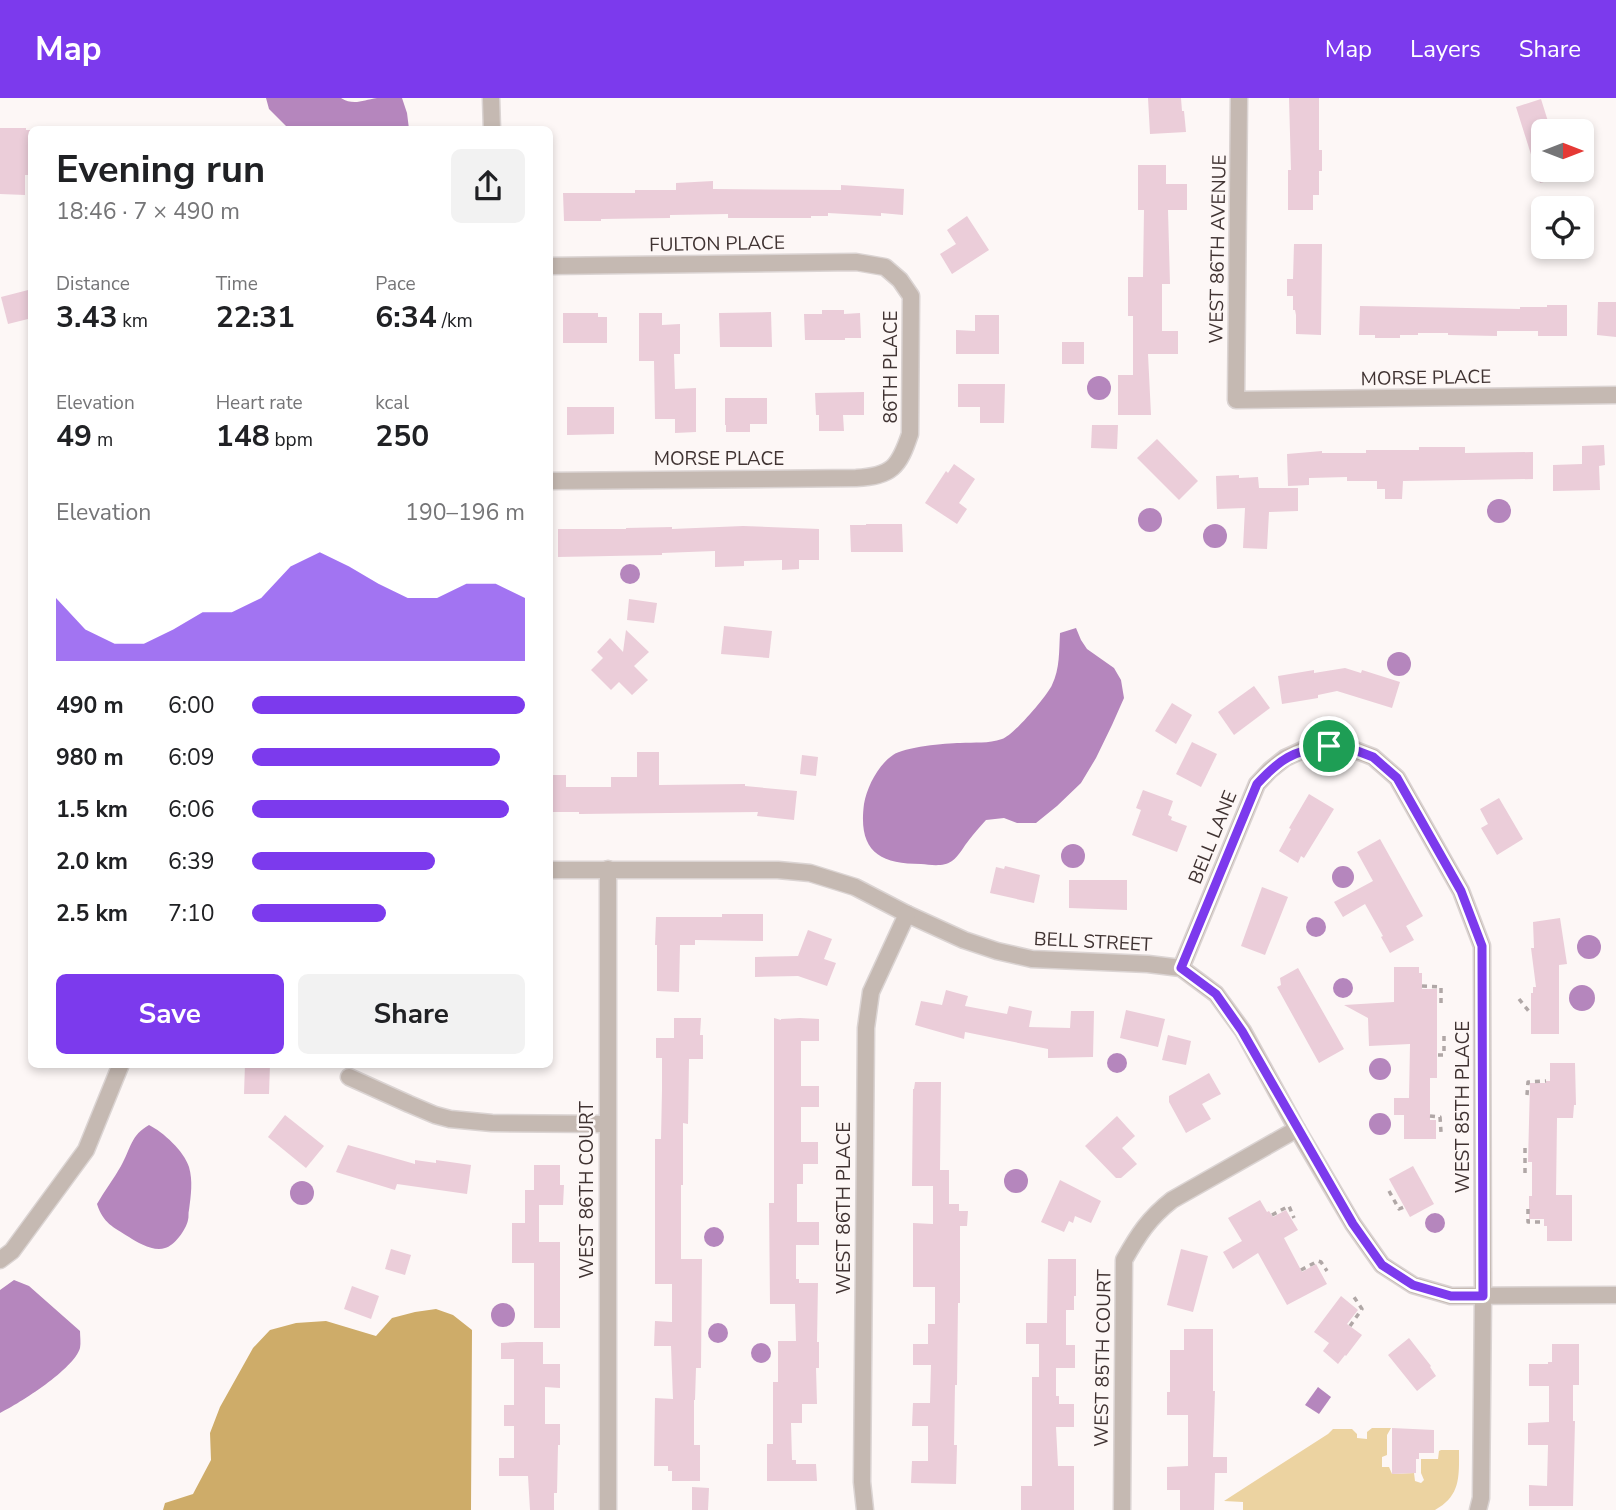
<!DOCTYPE html>
<html lang="en">
<head>
<meta charset="utf-8">
<style>
	:root { --surface:#fff; --page:#f2f2f2; --text:#202124; --muted:#757577; --accent:#7c3aed }
	body { margin:0; font-family:"Nunito Sans",sans-serif; background:var(--page); color:var(--text); height:100vh; display:flex; flex-direction:column; font-size:26px; white-space:nowrap }
	* { box-sizing:border-box; margin:0 }
	p { font-size:23px; color:var(--muted) }
	.icon { flex:none; width:38px; height:38px; fill:none; stroke:currentColor; stroke-width:2; stroke-linecap:round; stroke-linejoin:round }
	.map { position:relative; flex:1; overflow:hidden }
	.drawer { position:absolute; left:28px; top:28px; width:525px; height:942px; display:flex; flex-direction:column; background:var(--surface); border-radius:10px; box-shadow:0 4px 10px #0003 }
	.drawer>* { flex:none }
	.needle { width:46px; rotate:90deg }
	.fabs { position:absolute; left:1531px; top:21px; display:grid; gap:14px }
	.fabs a { display:grid; place-items:center; width:63px; height:63px; border-radius:10px; background:var(--surface); box-shadow:0 4px 10px #0003; font-size:35px }
	.pin { position:absolute; display:grid; place-items:center; width:60px; height:60px; color:#fff; margin:-30px; border:4px solid #fff; border-radius:50%; box-shadow:0 2px 7px #0007 }
	.round { display:grid; place-items:center; flex:none; width:74px; height:74px; border-radius:10px; background:var(--page) }
	.headline { display:flex; align-items:center; justify-content:space-between; height:119px; padding:0 28px }
	h1 { font-size:38px; font-weight:700; line-height:52px }
	.figures { display:grid; grid-template-columns:repeat(3,1fr); gap:10px; height:119px; padding:7px 28px }
	.figures div { display:grid; align-content:center }
	.figures b { font-size:30px; font-weight:700 }
	.figures small { font-size:19px; font-weight:400 }
	.figures p { font-size:19px }
	.chart { height:196px; padding:14px 28px }
	.chart p { display:flex; justify-content:space-between }
	.chart svg { width:100%; height:126px; margin-top:7px; fill:var(--accent); opacity:.7 }
	.cta { display:flex; gap:14px; margin-top:auto; padding:14px 28px }
	.cta a { flex:1; height:80px; border-radius:10px; background:var(--accent); color:#fff; font-size:28px; font-weight:700; line-height:80px; text-align:center }
	.cta a+a { background:var(--page); color:var(--text) }
	ul { padding:0 28px; list-style:none; font-size:23px }
	li { display:grid; grid-template-columns:112px 84px 1fr; align-items:center; height:52px }
	li i { height:18px; border-radius:9px; background:var(--accent) }
	header { display:flex; align-items:center; gap:42px; box-sizing:border-box; height:98px; padding:0 35px; background:var(--accent); color:#fff }
	header strong { font-size:33px }
	nav { display:flex; gap:38px; margin-inline-start:auto; font-size:24px }
	.map>svg:first-child { display:block }
	.green { fill:#ecd3a1 }
	.forest { fill:#ceac69 }
	.water { fill:#b586bd }
	.building { fill:#ebcdd9 }
	.lines { fill:none; stroke-linecap:round; stroke-linejoin:round }
	.minor-casing { stroke:#dbd4d3; stroke-width:19 }
	.path { stroke:#b0a7a6; stroke-width:3.5; stroke-dasharray:5 5; stroke-linecap:butt }
	.minor { stroke:#c5b9b2; stroke-width:16 }
	.route-casing { stroke:#fff; stroke-width:14 }
	.route { stroke:#7c3aed; stroke-width:9 }
	.labels { text-anchor:middle; stroke-width:5; stroke-linejoin:round; paint-order:stroke }
	.street-label { font-size:19px; fill:#403332; stroke:#fdf7f6 }
</style>
</head>
<body>
<header>
<strong>Map</strong>
<nav><a>Map</a><a>Layers</a><a>Share</a></nav>
</header>
<div class="map">
<svg width="1616" height="1412" viewBox="0 0 1616 1412">
	<rect width="100%" height="100%" fill="#fdf7f6"/>
	<path class="green" d="M 1372,1330 L 1391,1330 L 1387,1337 L 1387,1357 L 1382,1359 L 1382,1369 L 1389,1369 L 1392,1376 L 1414,1375 L 1415,1383 L 1421,1385 L 1424,1382 L 1421,1375 L 1421,1361 L 1438,1361 L 1439,1353 L 1441,1352 L 1459,1352 C 1459,1378 1461,1398 1435,1412 L 1243,1412 L 1243,1404 L 1224,1403 L 1328,1336 L 1333,1331 L 1352,1331 L 1357,1336 L 1357,1340 L 1367,1341 L 1367,1334 Z"/>
	<polygon class="forest" points="436,1211 453,1217 472,1232 471,1412 163,1412 165,1405 193,1396 211,1362 210,1335 220,1309 253,1250 270,1232 296,1225 326,1223 376,1238 392,1220 415,1214"/>
	<g class="water">
		<path d="M 266,0 L 341,0 C 354,8 363,2 377,0 C 385,0 394,0 402,0 L 407,15 L 409,31 L 289,31 L 269,11 Z"/>
		<circle cx="1099" cy="290" r="12"/>
		<circle cx="1499" cy="413" r="12"/>
		<circle cx="1150" cy="422" r="12"/>
		<circle cx="1215" cy="438" r="12"/>
		<circle cx="630" cy="476" r="10"/>
		<path d="M 1076,530 L 1081,542 L 1087,551 L 1114,570 L 1121,582 L 1124,600 L 1112,627 L 1096,660 L 1081,685 L 1057,708 L 1036,725 L 1017,725 L 1004,720 L 986,722 C 980,729 974,735 969,742 C 964,748 959,758 952,763 C 944,769 931,767 921,766 C 878,766 858,752 864,706 C 867,689 878,667 893,657 C 904,649 946,645 960,645 C 975,644 988,646 1002,641 C 1013,638 1047,598 1052,587 C 1060,571 1059,552 1060,535 Z"/>
		<circle cx="1399" cy="566" r="12"/>
		<circle cx="1073" cy="758" r="12"/>
		<circle cx="1343" cy="779" r="11"/>
		<circle cx="1316" cy="829" r="10"/>
		<circle cx="1589" cy="849" r="12"/>
		<circle cx="1343" cy="890" r="10"/>
		<circle cx="1582" cy="900" r="13"/>
		<circle cx="1117" cy="965" r="10"/>
		<circle cx="1380" cy="971" r="11"/>
		<circle cx="1380" cy="1026" r="11"/>
		<path d="M 149,1027 C 163,1034 184,1053 189,1069 C 193,1083 191,1097 189,1112 C 188,1115 189,1119 188,1122 C 186,1132 174,1148 165,1150 C 154,1154 138,1145 129,1139 C 113,1129 103,1125 97,1106 C 104,1093 114,1081 121,1068 C 131,1050 131,1037 149,1027 Z"/>
		<circle cx="1016" cy="1083" r="12"/>
		<circle cx="302" cy="1095" r="12"/>
		<circle cx="1435" cy="1125" r="10"/>
		<circle cx="714" cy="1139" r="10"/>
		<path d="M 14,1182 L 29,1188 L 80,1233 C 80,1238 81,1245 80,1250 C 74,1271 20,1305 0,1315 L 0,1192 Z"/>
		<circle cx="503" cy="1217" r="12"/>
		<circle cx="718" cy="1235" r="10"/>
		<circle cx="761" cy="1255" r="10"/>
		<polygon points="1318,1289 1331,1299 1319,1316 1305,1307"/>
	</g>
	<g class="building">
		<polygon points="1148,0 1181,0 1182,13 1184,13 1186,34 1150,36"/>
		<polygon points="1289,0 1319,0 1319,52 1322,52 1322,73 1319,73 1319,97 1313,97 1313,112 1288,112 1288,72 1291,72"/>
		<polygon points="1541,1 1551,33 1544,33 1544,84 1540,85 1516,9"/>
		<polygon points="0,30 26,30 26,32 32,32 32,77 25,77 25,97 0,96"/>
		<polygon points="1138,67 1166,67 1166,86 1187,86 1187,112 1168,112 1170,186 1162,186 1162,233 1178,233 1178,256 1148,256 1151,317 1118,317 1118,277 1133,277 1133,218 1128,218 1128,179 1143,179 1144,112 1138,112"/>
		<polygon points="713,83 713,91 841,92 841,87 904,91 903,117 881,115 881,118 828,115 828,118 811,118 811,120 728,120 728,116 670,117 670,120 601,121 601,123 564,123 563,95 635,95 635,92 676,92 676,85"/>
		<polygon points="967,118 989,152 952,176 940,156 956,146 947,132"/>
		<polygon points="1294,146 1322,146 1321,237 1296,236 1296,217 1295,212 1293,212 1293,198 1287,198 1287,181 1293,181"/>
		<polygon points="32,191 32,220 8,226 1,199"/>
		<polygon points="1598,204 1616,204 1616,239 1597,237"/>
		<polygon points="1547,207 1567,207 1567,238 1538,238 1538,233 1497,233 1497,238 1448,237 1448,235 1418,235 1418,237 1400,237 1400,240 1375,240 1375,237 1359,237 1360,208 1520,211 1520,209 1547,209"/>
		<polygon points="822,212 844,212 844,216 860,215 861,240 845,240 845,242 805,242 804,216 822,216"/>
		<polygon points="771,214 772,249 720,249 719,215"/>
		<polygon points="563,215 598,215 598,219 607,219 607,245 563,245"/>
		<polygon points="639,215 662,215 662,227 680,226 680,256 674,256 675,291 696,290 696,334 675,335 675,321 655,321 654,263 639,263"/>
		<polygon points="975,217 999,217 999,256 956,256 956,232 975,233"/>
		<rect x="1062" y="244" width="22" height="22"/>
		<polygon points="958,286 1005,286 1004,325 980,325 980,309 958,309"/>
		<polygon points="864,294 864,317 843,317 844,333 819,333 819,317 816,317 815,295"/>
		<polygon points="725,300 767,300 767,326 750,326 750,334 726,334 726,327 725,327"/>
		<polygon points="567,309 614,309 614,336 567,337"/>
		<polygon points="1092,327 1118,327 1117,351 1091,350"/>
		<polygon points="1157,341 1198,383 1179,402 1137,360"/>
		<polygon points="1604,347 1605,367 1599,368 1600,392 1553,393 1553,367 1582,366 1582,348"/>
		<polygon points="1419,349 1465,349 1465,355 1533,354 1533,381 1403,383 1402,401 1385,401 1385,391 1377,391 1377,383 1347,383 1347,379 1309,380 1309,387 1288,388 1287,356 1322,353 1322,355 1366,355 1366,352 1419,352"/>
		<polygon points="954,366 975,381 959,405 967,411 957,426 925,405 946,373 948,375"/>
		<polygon points="1239,377 1239,380 1258,379 1259,390 1298,390 1298,413 1269,414 1267,451 1243,450 1245,410 1217,411 1216,378"/>
		<polygon points="866,426 902,426 903,454 851,454 850,427 866,427"/>
		<polygon points="743,428 819,431 819,462 799,462 799,471 782,472 782,462 744,463 744,468 715,469 715,453 662,455 662,457 558,459 558,431 626,431 626,430 672,429 672,431"/>
		<polygon points="629,501 657,505 654,525 627,522"/>
		<polygon points="724,528 772,533 769,560 721,556"/>
		<polygon points="626,532 649,554 634,568 648,582 632,597 619,584 611,592 591,572 603,560 597,554 610,540 623,554"/>
		<polygon points="1345,570 1361,575 1362,572 1400,584 1392,610 1337,593 1318,597 1318,600 1282,606 1278,578 1314,572 1314,575"/>
		<polygon points="1254,588 1270,610 1234,637 1218,614"/>
		<polygon points="1172,605 1192,617 1176,646 1155,633"/>
		<polygon points="1192,644 1217,656 1201,689 1176,676"/>
		<polygon points="637,654 659,654 659,687 745,686 745,688 797,693 794,722 757,718 758,714 579,716 579,714 550,714 550,677 566,677 566,689 611,689 611,679 637,679"/>
		<polygon points="802,657 818,659 816,678 800,676"/>
		<polygon points="1143,692 1173,703 1168,717 1172,719 1171,722 1187,728 1177,754 1132,737 1141,712 1136,710"/>
		<polygon points="1309,696 1334,711 1304,760 1301,758 1298,765 1279,753 1291,731 1289,730"/>
		<polygon points="1499,700 1523,741 1497,757 1481,730 1488,726 1480,711"/>
		<polygon points="1380,741 1423,818 1406,828 1414,842 1390,855 1381,839 1383,838 1365,806 1343,819 1334,804 1373,783 1357,754"/>
		<polygon points="1005,768 1040,777 1034,805 990,795 996,769 1004,771"/>
		<polygon points="1069,782 1127,782 1127,812 1069,810"/>
		<polygon points="1262,789 1288,799 1265,857 1241,848"/>
		<polygon points="722,816 763,816 763,843 695,842 695,847 680,847 679,894 657,893 657,847 655,847 656,819 722,819"/>
		<polygon points="1560,820 1567,866 1559,867 1559,936 1531,936 1531,895 1533,895 1533,889 1536,889 1531,850 1534,850 1533,824"/>
		<polygon points="808,832 832,841 824,861 836,865 827,888 798,878 755,879 755,859 798,858"/>
		<polygon points="1394,869 1419,869 1419,875 1422,875 1422,891 1437,891 1437,980 1430,980 1430,1022 1436,1022 1436,1041 1404,1041 1404,1017 1394,1017 1394,1000 1409,1000 1410,946 1369,948 1368,920 1344,907 1394,904"/>
		<polygon points="1298,870 1344,951 1319,965 1277,889 1281,887 1280,880"/>
		<polygon points="946,892 968,898 965,908 1007,916 1009,908 1032,913 1029,929 1070,930 1071,913 1094,913 1093,959 1048,960 1048,951 965,934 964,941 915,927 921,903 942,907"/>
		<polygon points="1126,912 1165,921 1158,949 1120,940"/>
		<polygon points="674,920 701,920 700,937 703,937 703,961 689,961 688,1026 683,1025 683,1087 681,1087 681,1161 702,1161 701,1270 696,1270 695,1302 694,1302 694,1347 700,1347 700,1383 672,1383 672,1373 668,1373 668,1368 654,1368 655,1300 673,1301 671,1248 654,1248 655,1223 672,1224 672,1186 655,1186 655,1041 661,1041 662,992 662,960 656,960 656,940 674,940"/>
		<polygon points="774,920 781,922 781,921 800,920 819,921 819,943 801,943 801,988 819,988 819,1009 801,1009 801,1044 818,1044 818,1066 803,1066 803,1086 797,1086 797,1124 819,1124 819,1147 796,1147 796,1181 799,1181 799,1185 818,1185 817,1244 819,1244 819,1270 816,1270 817,1306 802,1306 802,1325 791,1325 792,1362 796,1362 796,1366 816,1366 817,1383 767,1383 767,1346 773,1346 773,1284 778,1284 778,1243 796,1243 795,1206 770,1206 769,1105 774,1105"/>
		<polygon points="1168,937 1191,943 1186,967 1162,962"/>
		<polygon points="1550,965 1575,965 1576,1007 1574,1007 1573,1020 1557,1020 1556,1097 1572,1097 1572,1143 1547,1143 1547,1128 1544,1128 1544,1121 1529,1121 1529,1098 1532,1098 1532,1064 1528,1064 1530,985 1546,985 1546,983 1550,983"/>
		<polygon points="245,966 270,966 269,996 244,996"/>
		<polygon points="1209,975 1221,996 1202,1006 1211,1021 1186,1035 1169,1004 1169,998"/>
		<polygon points="915,984 941,984 940,1072 949,1072 949,1106 959,1106 959,1113 968,1113 967,1128 960,1128 960,1205 958,1205 957,1287 955,1287 954,1347 957,1347 956,1386 911,1385 912,1363 928,1363 928,1328 912,1328 913,1305 930,1305 931,1267 913,1267 913,1246 928,1246 928,1226 935,1226 935,1189 913,1189 913,1125 933,1126 933,1088 912,1088 913,991 914,991"/>
		<polygon points="285,1017 324,1048 306,1070 268,1039"/>
		<polygon points="1117,1018 1135,1038 1122,1050 1137,1066 1121,1080 1116,1080 1085,1048"/>
		<polygon points="348,1047 415,1066 415,1062 436,1065 436,1062 471,1067 467,1096 397,1086 395,1092 336,1074"/>
		<polygon points="534,1067 560,1067 560,1087 564,1087 563,1107 539,1107 539,1144 560,1144 560,1230 534,1230 534,1165 512,1165 512,1125 525,1125 525,1092 534,1092"/>
		<polygon points="1413,1068 1434,1106 1410,1119 1389,1081"/>
		<polygon points="1060,1082 1101,1103 1091,1125 1075,1118 1073,1125 1069,1123 1064,1134 1041,1124"/>
		<polygon points="1260,1102 1267,1114 1269,1113 1273,1119 1286,1112 1298,1132 1284,1140 1302,1174 1316,1166 1327,1186 1287,1207 1258,1155 1233,1171 1223,1154 1242,1143 1228,1120"/>
		<polygon points="391,1151 411,1157 405,1177 385,1171"/>
		<polygon points="1181,1151 1208,1158 1193,1214 1167,1207"/>
		<polygon points="1048,1161 1076,1161 1076,1198 1074,1198 1074,1212 1066,1212 1066,1247 1075,1247 1075,1270 1056,1270 1056,1298 1059,1298 1059,1306 1074,1306 1074,1329 1056,1329 1058,1368 1074,1368 1074,1412 1021,1412 1021,1388 1032,1388 1032,1279 1039,1279 1039,1246 1026,1246 1026,1225 1047,1225"/>
		<polygon points="352,1188 379,1198 371,1221 344,1211"/>
		<polygon points="1341,1198 1358,1212 1347,1226 1362,1237 1346,1258 1345,1257 1338,1266 1323,1253 1329,1245 1314,1234"/>
		<polygon points="1184,1231 1213,1231 1213,1293 1215,1293 1213,1359 1227,1359 1227,1375 1215,1375 1214,1412 1180,1412 1180,1392 1167,1392 1167,1369 1188,1368 1188,1317 1167,1317 1167,1294 1170,1294 1170,1252 1184,1252"/>
		<polygon points="1409,1240 1431,1268 1430,1269 1436,1278 1417,1293 1388,1257"/>
		<polygon points="517,1244 543,1244 543,1266 560,1266 560,1290 545,1289 545,1326 560,1326 560,1347 558,1347 557,1395 554,1395 554,1412 530,1412 528,1378 499,1378 499,1360 514,1360 514,1328 504,1328 504,1307 514,1307 514,1261 501,1261 501,1245"/>
		<polygon points="1552,1246 1579,1246 1579,1287 1573,1287 1573,1323 1575,1323 1573,1408 1529,1408 1529,1387 1547,1388 1548,1347 1528,1347 1528,1325 1549,1324 1549,1288 1529,1288 1529,1266 1548,1266 1548,1264 1552,1264"/>
		<polygon points="1392,1330 1434,1332 1434,1355 1419,1355 1419,1361 1416,1361 1416,1375 1392,1376"/>
		<polygon points="692,1389 709,1390 708,1412 692,1412"/>
	</g>
	<g class="lines">
		<g class="minor-casing">
			<g id="minor">
				<polyline points="491,0 492,32"/>
				<polyline points="1239,0 1236,302 1616,297"/>
				<path d="M 550,168 L 856,164 L 885,169 L 900,182 L 911,198 L 910,336 C 899,369 892,378 856,380 L 550,383"/>
				<polyline points="550,772 778,772 810,775 855,789 907,816 964,842 997,853 1032,861 1148,866 1181,870 1216,896 1243,933 1297,1031 1353,1126 1382,1167 1413,1187 1451,1198 1616,1197"/>
				<polyline points="1181,870 1257,686 1270,672 1285,660 1305,651 1326,648 1342,649 1352,651 1373,659 1397,680 1461,793 1482,848 1483,1198 1481,1400 1478,1412"/>
				<polyline points="349,979 409,1006 435,1017 450,1021 492,1025 607,1026"/>
				<polyline points="0,1162 12,1153 86,1052 121,966"/>
				<polyline points="608,1412 608,771"/>
				<polyline points="865,1412 862,1384 866,930 871,894 907,816"/>
				<path d="M 1122,1412 L 1124,1162 C 1138,1137 1149,1120 1172,1102 L 1297,1031"/>
			</g>
		</g>
		<g class="path">
			<polyline points="1422,888 1441,889 1441,905"/>
			<polyline points="1519,901 1531,916"/>
			<polyline points="1438,957 1444,957 1444,935"/>
			<polyline points="1527,997 1528,984 1546,983"/>
			<polyline points="1430,1018 1440,1019 1441,1034"/>
			<polyline points="1525,1075 1525,1050 1529,1050"/>
			<polyline points="1389,1093 1399,1111 1404,1109"/>
			<polyline points="1528,1111 1528,1124 1544,1124"/>
			<polyline points="1272,1117 1289,1108 1294,1120"/>
			<polyline points="1301,1172 1318,1163 1321,1164 1327,1173"/>
			<polyline points="1350,1228 1362,1211 1354,1199"/>
		</g>
		<use href="#minor" class="minor"/>
	</g>
	<g class="lines">
		<g class="route-casing">
			<path id="route" d="M 1326,648 L 1352,651 L 1373,659 L 1397,680 L 1461,793 L 1482,848 L 1483,1198 L 1451,1198 L 1413,1187 L 1382,1167 L 1353,1126 L 1242,933 L 1216,896 L 1181,870 L 1257,686 C 1280,661 1293,653 1326,648 Z"/>
		</g>
		<use href="#route" class="route"/>
	</g>
	<g class="labels">
		<g class="street-label">
			<text transform="translate(717 145) rotate(-1)" y="7">FULTON PLACE</text>
			<text transform="translate(1217 151) rotate(-89)" y="7">WEST 86TH AVENUE</text>
			<text transform="translate(890 269) rotate(-90)" y="7">86TH PLACE</text>
			<text transform="translate(1426 279) rotate(-1)" y="7">MORSE PLACE</text>
			<text x="719" y="367">MORSE PLACE</text>
			<text transform="translate(1212 739) rotate(-68)" y="7">BELL LANE</text>
			<text transform="translate(1093 843) rotate(3)" y="7">BELL STREET</text>
			<text transform="translate(1462 1009) rotate(-90)" y="7">WEST 85TH PLACE</text>
			<text transform="translate(586 1092) rotate(-90)" y="7">WEST 86TH COURT</text>
			<text transform="translate(843 1110) rotate(-90)" y="7">WEST 86TH PLACE</text>
			<text transform="translate(1102 1260) rotate(-89)" y="7">WEST 85TH COURT</text>
		</g>
	</g>
</svg>
<div class="fabs">
<a><svg class="needle" viewBox="-14 -14 28 28"><path d="M0-13l5 13h-10z" fill="#e53935"/><path d="M0 13l5-13h-10z" fill="#757577"/></svg></a>
<a><svg class="icon" aria-label="locate" viewBox="0 0 24 24"><circle cx="12" cy="12" r="6"/><path d="M12 2v4M12 18v4M2 12h4M18 12h4"/></svg></a>
</div>
<div class="pin" style="left:1329px;top:648px;background:#1e9e55"><svg class="icon" aria-label="arrive" viewBox="0 0 24 24"><path d="M6 21V4h12l-3 4 3 4H6"/></svg></div>
<section class="drawer">
<div class="headline"><div><h1>Evening run</h1><p>18:46 · 7 × 490 m</p></div><a class="round"><svg class="icon" aria-label="share" viewBox="0 0 24 24"><path d="M12 15V3M7 8l5-5 5 5M5 13v7h14v-7"/></svg></a></div>
<div class="figures">
<div><p>Distance</p><b>3.43<small> km</small></b></div>
<div><p>Time</p><b>22:31</b></div>
<div><p>Pace</p><b>6:34<small> /km</small></b></div>
</div>
<div class="figures">
<div><p>Elevation</p><b>49<small> m</small></b></div>
<div><p>Heart rate</p><b>148<small> bpm</small></b></div>
<div><p>kcal</p><b>250</b></div>
</div>
<div class="chart"><p><span>Elevation</span>190–196 m</p>
<svg viewBox="0 0 160 44" preserveAspectRatio="none"><path d="M0 44V22L10 33L20 38L30 38L40 33L50 27L60 27L70 22L80 11L90 6L100 11L110 17L120 22L130 22L140 17L150 17L160 22V44z"/></svg>
</div>
<ul>
<li><b>490 m</b>6:00<i style="width:100%"></i></li>
<li><b>980 m</b>6:09<i style="width:91%"></i></li>
<li><b>1.5 km</b>6:06<i style="width:94%"></i></li>
<li><b>2.0 km</b>6:39<i style="width:67%"></i></li>
<li><b>2.5 km</b>7:10<i style="width:49%"></i></li>
</ul>
<div class="cta"><a>Save</a><a>Share</a></div>
</section>
</div>
</body>
</html>
